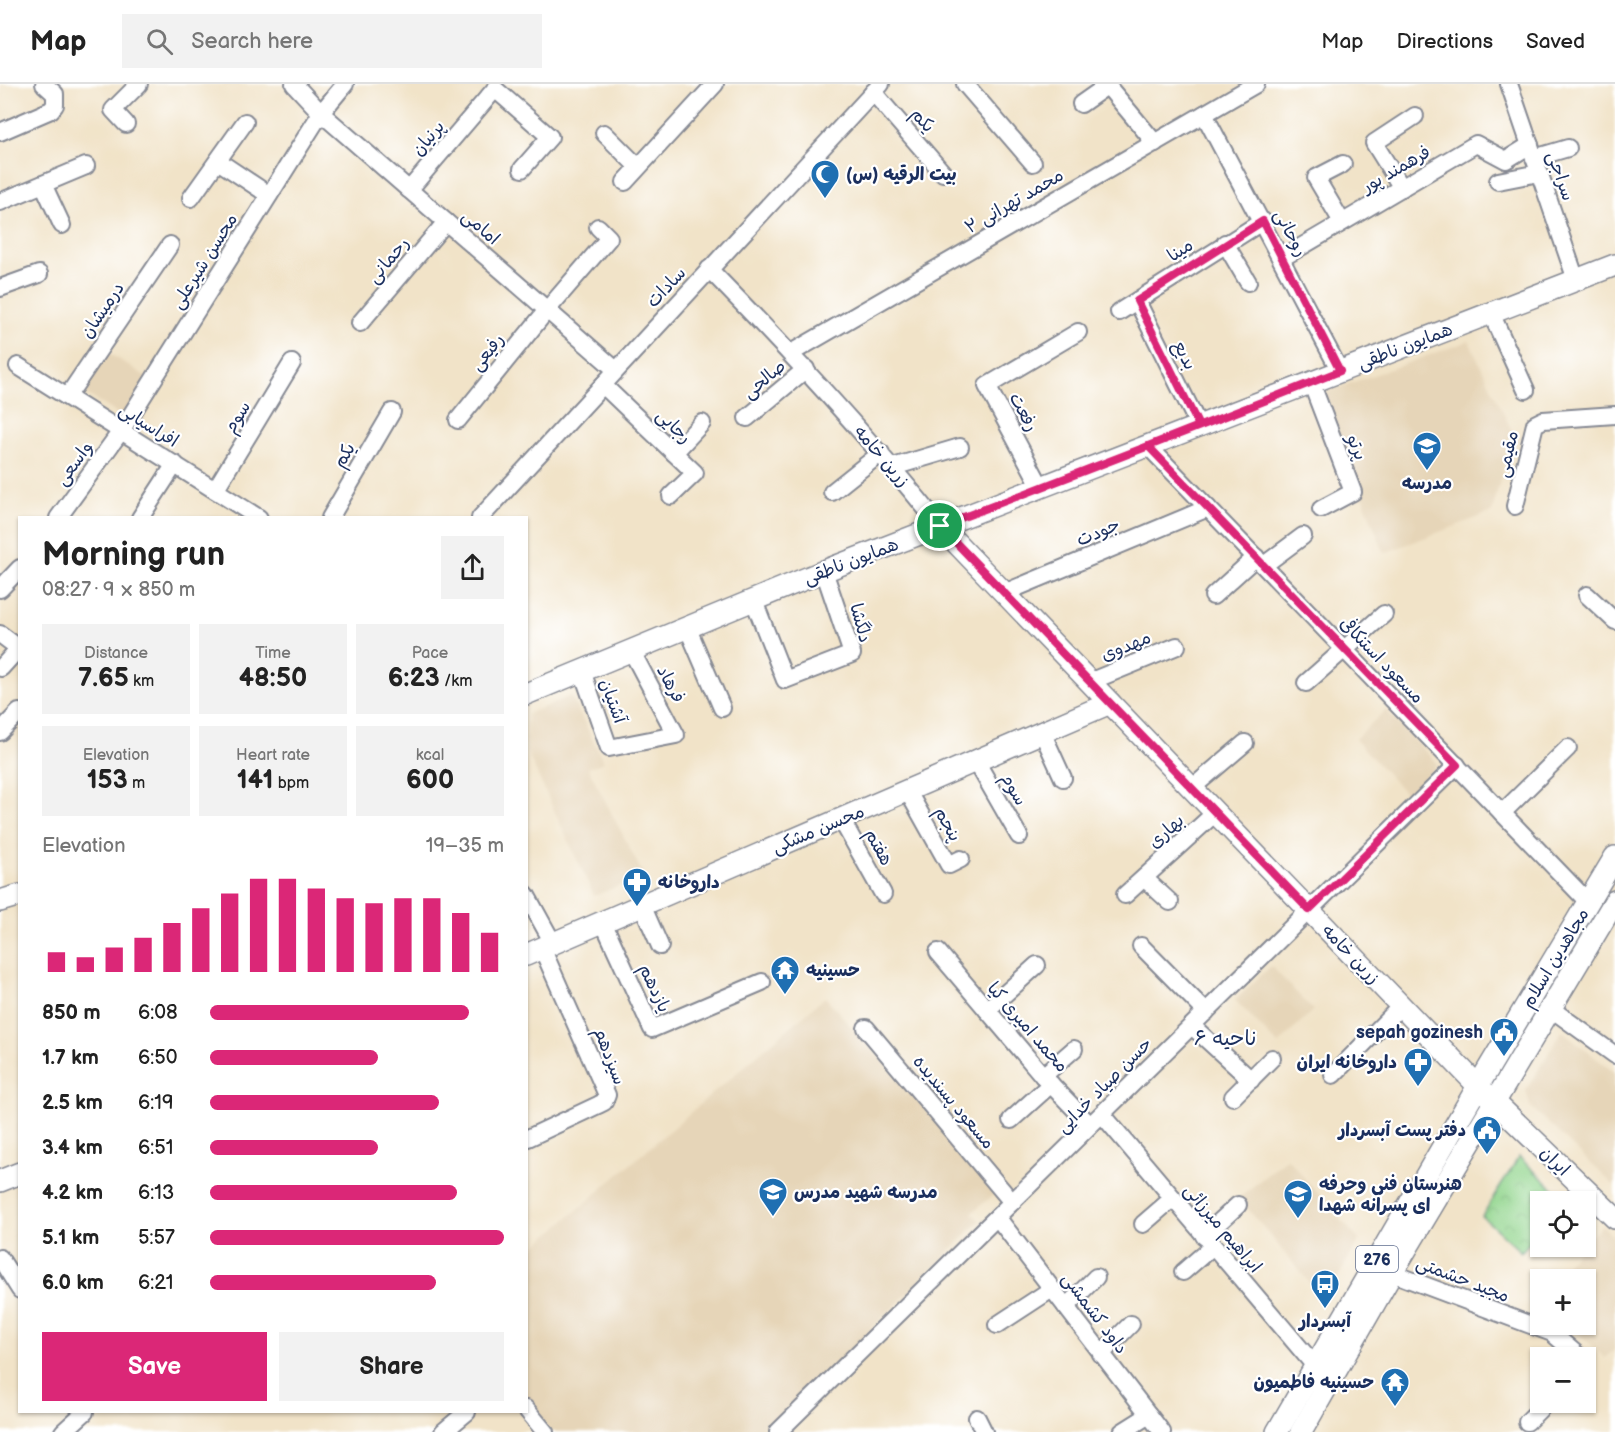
<!DOCTYPE html>
<html lang="en">
<head>
<meta charset="utf-8">
<style>
	:root { --surface:#fff; --page:#f2f2f2; --text:#222; --muted:#767676; --line:#e0e0e0; --accent:#db2777 }
	body { margin:0; font-family:"Balsamiq Sans","Playpen Sans Arabic",sans-serif; background:var(--page); color:var(--text); height:100vh; display:flex; flex-direction:column; font-size:22px; white-space:nowrap }
	* { box-sizing:border-box; margin:0 }
	p { font-size:20px; color:var(--muted) }
	.icon { flex:none; width:33px; height:33px; fill:none; stroke:currentColor; stroke-width:2; stroke-linecap:round; stroke-linejoin:round }
	.map { position:relative; flex:1; overflow:hidden }
	.details { position:absolute; left:18px; top:432px; width:510px; height:897px; display:flex; flex-direction:column; background:var(--surface); border-radius:0px; box-shadow:0 2px 4px #0004 }
	.details>* { flex:none }
	.buttons { position:absolute; left:1530px; top:1107px; display:grid; gap:12px }
	.buttons a { display:grid; place-items:center; width:66px; height:66px; border-radius:0px; background:var(--surface); box-shadow:0 2px 4px #0004; font-size:30px }
	.pin { position:absolute; display:grid; place-items:center; width:51px; height:51px; color:#fff; margin:-26px; border:3px solid #fff; border-radius:50%; box-shadow:0 2px 6px #0007 }
	.round { display:grid; place-items:center; flex:none; width:63px; height:63px; border-radius:0px; background:var(--page) }
	.overview { display:flex; align-items:center; justify-content:space-between; height:102px; padding:0 24px }
	h1 { font-size:33px; font-weight:600; line-height:45px }
	.stats { display:grid; grid-template-columns:repeat(3,1fr); gap:9px; height:102px; padding:6px 24px }
	.stats div { display:grid; align-content:center; border-radius:0px; background:var(--page); text-align:center }
	.stats b { font-size:26px; font-weight:600 }
	.stats small { font-size:16px; font-weight:400 }
	.stats p { font-size:16px }
	.chart { height:168px; padding:12px 24px }
	.chart p { display:flex; justify-content:space-between }
	.chart svg { width:100%; height:108px; margin-top:6px; stroke:var(--accent); stroke-width:6 }
	.cta { display:flex; gap:12px; margin-top:auto; padding:12px 24px }
	.cta a { flex:1; height:69px; border-radius:0px; background:var(--accent); color:#fff; font-size:24px; font-weight:600; line-height:69px; text-align:center }
	.cta a+a { background:var(--page); color:var(--text) }
	ul { padding:0 24px; list-style:none; font-size:20px }
	li { display:grid; grid-template-columns:96px 72px 1fr; align-items:center; height:45px }
	li i { height:15px; border-radius:8px; background:var(--accent) }
	header { display:flex; align-items:center; gap:36px; box-sizing:border-box; height:84px; padding:0 30px; background:var(--surface); border-bottom:2px solid var(--line) }
	header strong { font-size:28px }
	nav { display:flex; gap:33px; margin-inline-start:auto; font-size:21px }
	.search { width:420px; height:54px; background:var(--page); display:flex; align-items:center; gap:15px; box-sizing:border-box; padding:0 21px; border-radius:0px; color:var(--muted); font-size:22px }
	.map>svg:first-child { display:block }
	.built { fill:#e6d5b8 }
	.park { fill:url(#park-crowns); stroke:#568276; stroke-width:1.5 }
	.lines { fill:none; stroke-linecap:round; stroke-linejoin:round }
	.minor-casing { stroke:#868993; stroke-width:20 }
	.major-casing { stroke:#868993; stroke-width:24 }
	.minor { stroke:#fff; stroke-width:16 }
	.major { stroke:#fff; stroke-width:21 }
	.route-casing { stroke:#fff; stroke-width:12 }
	.route { stroke:#db2777; stroke-width:8 }
	.labels { text-anchor:middle; stroke-width:4.5; stroke-linejoin:round; paint-order:stroke }
	.shield { fill:#fff; stroke:#5f6d8e; stroke-width:1.5 }
	.shield-label { font-size:16px; font-weight:bold; fill:#1b2f5e }
	.street-label { font-size:18px; fill:#1b2f5e; stroke:#fff }
	.poi-label { font-size:18px; font-weight:bold; fill:#1b2f5e; stroke:#fff; text-anchor:start }
	.quarter-label { font-size:21px; fill:#1b2f5e; stroke:#fff }
</style>
</head>
<body>
<header>
<strong>Map</strong>
<div class="search"><svg class="icon" aria-label="search" viewBox="0 0 24 24"><circle cx="10" cy="10" r="6"/><path d="M15 15l6 6"/></svg>Search here</div>
<nav><a>Map</a><a>Directions</a><a>Saved</a></nav>
</header>
<div class="map">
<svg width="1615" height="1348" viewBox="0 0 1615 1348">
	<defs>
		<pattern id="park-crowns" width="20" height="18" patternUnits="userSpaceOnUse" patternTransform="scale(1.5)"><rect width="20" height="18" fill="#92d58d"/><path d="M2 6a3 3 0 1 1 6 0M12 15a3 3 0 1 1 6 0" fill="none" stroke="#7db77c"/></pattern>
	</defs>
	<rect width="100%" height="100%" fill="#fff"/>
	<filter id="ink" filterUnits="userSpaceOnUse"><feTurbulence type="fractalNoise" baseFrequency=".0167" numOctaves="2"/><feDisplacementMap in="SourceGraphic" scale="12" xChannelSelector="R" yChannelSelector="G"/><feConvolveMatrix kernelMatrix="1 2 1 2 8 2 1 2 1" color-interpolation-filters="sRGB"/></filter>
	<filter id="wash" filterUnits="userSpaceOnUse"><feTurbulence type="fractalNoise" baseFrequency=".008" numOctaves="4" result="noise"/><feDisplacementMap in="SourceGraphic" scale="24" xChannelSelector="R" yChannelSelector="G"/><feGaussianBlur stdDeviation="1.35" result="paint"/><feColorMatrix in="noise" values="0 0 0 0 0 0 0 0 0 0 0 0 0 0 0 0 0 1.4 0 .05"/><feComposite in="paint" operator="in"/></filter>
	<g filter="url(#wash)">
		<rect width="100%" height="100%" fill="#f1e3c8"/>
		<g class="built">
			<polygon points="1469,257 1512,347 1492,428 1384,469 1323,309"/>
			<polygon points="107,268 148,294 123,333 82,307"/>
			<polygon points="571,612 604,678 588,684 644,792 594,812 527,668 527,630"/>
			<polygon points="1386,626 1438,681 1407,711 1355,655"/>
			<polygon points="1271,882 1313,926 1278,961 1235,916"/>
			<polygon points="825,913 998,1107 972,1129 980,1137 768,1348 551,1348 527,1319 526,1170"/>
			<polygon points="1562,947 1615,989 1615,1102 1530,1022 1526,1006"/>
			<polygon points="1287,1074 1359,1156 1332,1204 1326,1199 1318,1209 1239,1114"/>
			<polygon points="1602,1141 1615,1154 1615,1265 1605,1274 1570,1241 1586,1240 1586,1196 1552,1195 1582,1163 1586,1162 1586,1159"/>
		</g>
		<polygon class="park" points="1519,1073 1567,1117 1540,1118 1540,1147 1521,1168 1482,1132"/>
	</g>
	<g filter="url(#ink)">
		<g class="lines">
			<g class="minor-casing">
				<g id="minor">
					<polyline points="294,0 321,29 616,286"/>
					<polyline points="965,0 1033,79"/>
					<polyline points="1106,0 1155,59"/>
					<polyline points="1509,0 1576,196"/>
					<polyline points="873,8 943,89"/>
					<polyline points="1081,20 1108,1"/>
					<polyline points="1204,30 1340,287"/>
					<polyline points="126,40 113,26 139,0"/>
					<polyline points="0,48 51,26 55,21 55,10 44,0"/>
					<polyline points="604,49 638,83"/>
					<polyline points="1534,74 1568,64"/>
					<polyline points="218,77 269,111"/>
					<polyline points="1498,97 1539,89"/>
					<polyline points="625,98 715,0"/>
					<polyline points="43,100 62,141"/>
					<polyline points="1402,104 1374,59 1415,32"/>
					<polyline points="409,106 495,5 550,53 522,85"/>
					<polyline points="191,114 245,38"/>
					<polyline points="0,118 86,82"/>
					<polyline points="1342,138 1316,94 1343,80"/>
					<polyline points="1225,159 1248,198"/>
					<polyline points="1282,174 1476,60 1506,76 1530,61"/>
					<path d="M 709,185 C 790,268 868,352 940,442"/>
					<polyline points="0,204 39,190"/>
					<polyline points="1137,217 1199,342"/>
					<polyline points="1119,228 1263,137"/>
					<polyline points="1491,229 1526,306"/>
					<polyline points="360,239 446,138"/>
					<polyline points="791,269 1256,0"/>
					<polyline points="18,282 259,434"/>
					<polyline points="1311,298 1353,408 1321,425"/>
					<polyline points="603,301 695,389 671,412"/>
					<polyline points="67,313 170,161"/>
					<polyline points="747,334 806,285"/>
					<polyline points="458,336 547,226 609,154 598,143"/>
					<polyline points="1148,362 1588,818"/>
					<polyline points="674,369 702,339"/>
					<polyline points="893,383 960,363"/>
					<polyline points="1041,403 987,302 1078,248"/>
					<polyline points="215,406 292,279"/>
					<polyline points="832,408 881,369"/>
					<polyline points="1515,422 1535,340 1543,336 1615,331"/>
					<polyline points="58,434 121,347 321,29 345,0"/>
					<polyline points="140,434 175,380"/>
					<polyline points="330,434 392,328"/>
					<polyline points="480,434 881,0"/>
					<polyline points="1264,481 1303,452"/>
					<polyline points="0,505 20,484"/>
					<polyline points="1004,509 1208,424"/>
					<polyline points="1587,511 1615,537"/>
					<polyline points="1213,512 1256,473"/>
					<polyline points="754,517 785,596 852,570 824,487"/>
					<polyline points="688,545 722,624"/>
					<polyline points="0,550 20,565"/>
					<polyline points="1,584 20,563"/>
					<polyline points="582,587 609,664 676,651 631,566"/>
					<polyline points="1089,598 1177,562"/>
					<polyline points="1306,599 1384,530"/>
					<polyline points="0,648 19,628"/>
					<polyline points="1042,648 1063,694"/>
					<polyline points="976,677 1019,752"/>
					<polyline points="1192,704 1245,659"/>
					<polyline points="907,706 949,781 961,775"/>
					<polyline points="1502,729 1568,664"/>
					<polyline points="841,735 883,810"/>
					<polyline points="1144,794 1170,818"/>
					<polyline points="526,810 553,859"/>
					<polyline points="1125,811 1215,729"/>
					<polyline points="642,821 660,862"/>
					<polyline points="603,838 652,945 762,898"/>
					<polyline points="1141,862 1206,928"/>
					<polyline points="938,868 1043,992 1090,1041"/>
					<polyline points="1550,924 1615,971"/>
					<polyline points="987,926 1037,881"/>
					<polyline points="1192,942 1251,996"/>
					<polyline points="866,944 1012,1118"/>
					<polyline points="1333,991 1401,922"/>
					<polyline points="1043,992 1074,965"/>
					<polyline points="1233,1013 1272,974"/>
					<polyline points="1102,1030 1315,1282"/>
					<polyline points="1011,1036 1051,1000"/>
					<polyline points="528,1054 598,1021 604,1018 607,1011 542,864"/>
					<polyline points="997,1133 1162,1348"/>
					<polyline points="1143,1140 1173,1114"/>
					<polyline points="1204,1152 1238,1121"/>
					<polyline points="0,1174 20,1206"/>
					<polyline points="1183,1188 1213,1162"/>
					<polyline points="1392,1189 1552,1249 1581,1274"/>
					<polyline points="1066,1223 1096,1193"/>
					<polyline points="997,1241 1052,1205"/>
					<polyline points="1101,1270 1131,1240"/>
					<polyline points="526,1325 545,1348"/>
					<polyline points="977,1334 984,1348"/>
					<polyline points="1527,1338 1547,1318"/>
					<polyline points="63,1348 85,1328"/>
					<polyline points="443,1348 467,1328"/>
					<polyline points="778,1348 1457,681"/>
					<polyline points="1122,1348 1149,1331"/>
				</g>
			</g>
			<g class="major-casing">
				<g id="major">
					<polyline points="940,442 1478,1002 1615,1134"/>
					<polyline points="526,610 824,487 1615,181"/>
					<polyline points="0,817 20,811"/>
					<polyline points="526,871 1110,619"/>
					<polyline points="0,1097 20,1089"/>
					<polyline points="1277,1348 1478,1002 1615,773"/>
					<polyline points="1301,1348 1392,1189 1615,817"/>
				</g>
			</g>
			<use href="#minor" class="minor"/>
			<use href="#major" class="major"/>
		</g>
	</g>
	<g class="lines" filter="url(#ink)">
		<g class="route-casing">
			<path id="route" d="M 940,442 L 1309,826 L 1457,681 L 1148,362 L 1199,342 L 1137,217 L 1263,137 L 1340,287 C 1207,340 1074,391 940,442"/>
		</g>
		<use href="#route" class="route"/>
	</g>
	<defs>
		<g id="mosque-pin" transform="scale(1.5)"><path d="M0 17L-7.5 6A9.5 9.5 0 1 1 7.5 6Z" fill="#1f6fb2" stroke="#fff"/><path d="M3.5-4.9A6 6 0 1 0 3.5 4.9A5 5 0 1 1 3.5-4.9Z" fill="#fff"/></g>
		<g id="school-pin" transform="scale(1.5)"><path d="M0 17L-7.5 6A9.5 9.5 0 1 1 7.5 6Z" fill="#1f6fb2" stroke="#fff"/><path d="M0-5L7-2L0 1L-7-2ZM-4 1L0 2.5L4 1V4Q0 6-4 4Z" fill="#fff"/></g>
		<g id="pharmacy-pin" transform="scale(1.5)"><path d="M0 17L-7.5 6A9.5 9.5 0 1 1 7.5 6Z" fill="#1f6fb2" stroke="#fff"/><path d="M-2-6h4v4h4v4h-4v4h-4v-4h-4v-4h4Z" fill="#fff"/></g>
		<g id="temple-pin" transform="scale(1.5)"><path d="M0 17L-7.5 6A9.5 9.5 0 1 1 7.5 6Z" fill="#1f6fb2" stroke="#fff"/><path d="M0-6L5-2H3V0L6.5 2.5H4V6H1.5V3h-3V6H-4V2.5H-6.5L-3 0V-2H-5Z" fill="#fff"/></g>
		<g id="civic-pin" transform="scale(1.5)"><path d="M0 17L-7.5 6A9.5 9.5 0 1 1 7.5 6Z" fill="#1f6fb2" stroke="#fff"/><path d="M-.6-6.5H3V-4.5H.6V-3L4-1V1h2V6H-6V1h2V-1L-.6-3ZM-1.2 2.5V6h2.4V2.5Z" fill="#fff"/></g>
		<g id="bus-pin" transform="scale(1.5)"><path d="M0 17L-7.5 6A9.5 9.5 0 1 1 7.5 6Z" fill="#1f6fb2" stroke="#fff"/><path d="M-5-6H5V4H4V6H2V4H-2V6H-4V4H-5ZM-3.5-4V0h7V-4ZM-3.5 1.2v1.5H-2V1.2ZM2 1.2v1.5H3.5V1.2Z" fill="#fff"/></g>
	</defs>
	<g fill-rule="evenodd">
		<use href="#mosque-pin" x="825" y="90"/>
		<use href="#school-pin" x="1427" y="362"/>
		<use href="#pharmacy-pin" x="637" y="798"/>
		<use href="#temple-pin" x="785" y="886"/>
		<use href="#civic-pin" x="1504" y="948"/>
		<use href="#pharmacy-pin" x="1418" y="978"/>
		<use href="#civic-pin" x="1487" y="1046"/>
		<use href="#school-pin" x="773" y="1108"/>
		<use href="#school-pin" x="1298" y="1110"/>
		<use href="#bus-pin" x="1325" y="1200"/>
		<use href="#temple-pin" x="1395" y="1298"/>
	</g>
	<g class="labels">
		<rect class="shield" x="1356" y="1162" width="42" height="26" rx="4.5"/>
		<g class="shield-label">
			<text x="1377" y="1181">276</text>
		</g>
		<g class="street-label">
			<text transform="translate(923 36) rotate(49)" y="6">یکم</text>
			<text transform="translate(428 54) rotate(-50)" y="6">پرنیان</text>
			<text transform="translate(1396 85) rotate(-30)" y="6">فرهمند پور</text>
			<text transform="translate(1561 92) rotate(71)" y="6">سراجی</text>
			<text transform="translate(1014 117) rotate(-30)" y="6">محمد تهرانی ۲</text>
			<text transform="translate(481 143) rotate(41)" y="6">امامی</text>
			<text transform="translate(1291 149) rotate(62)" y="6">روحانی</text>
			<text transform="translate(1180 166) rotate(-33)" y="6">مینا</text>
			<text transform="translate(388 176) rotate(-50)" y="6">رحمانی</text>
			<text transform="translate(204 177) rotate(-58)" y="6">محسن شیرعلی</text>
			<text transform="translate(666 203) rotate(-47)" y="6">سادات</text>
			<text transform="translate(102 226) rotate(-56)" y="6">درمیشان</text>
			<text transform="translate(1405 262) rotate(-21)" y="6">همایون ناطقی</text>
			<text transform="translate(487 268) rotate(-51)" y="6">رفیعی</text>
			<text transform="translate(1185 271) rotate(64)" y="6">بدیع</text>
			<text transform="translate(764 295) rotate(-40)" y="6">صالحی</text>
			<text transform="translate(1024 328) rotate(62)" y="6">رفعت</text>
			<text transform="translate(237 333) rotate(-59)" y="6">سوم</text>
			<text transform="translate(149 341) rotate(32)" y="6">افراسیابی</text>
			<text transform="translate(674 342) rotate(44)" y="6">رجایی</text>
			<text transform="translate(1357 363) rotate(69)" y="6">پرتو</text>
			<text transform="translate(1507 370) rotate(-77)" y="6">مقیمی</text>
			<text transform="translate(344 371) rotate(-59)" y="6">یکم</text>
			<text transform="translate(882 372) rotate(49)" y="6">زرین خامه</text>
			<text transform="translate(74 379) rotate(-54)" y="6">واسعی</text>
			<text transform="translate(1098 448) rotate(-23)" y="6">جودت</text>
			<text transform="translate(851 477) rotate(-21)" y="6">همایون ناطقی</text>
			<text transform="translate(861 539) rotate(75)" y="6">دلگشا</text>
			<text transform="translate(1126 562) rotate(-22)" y="6">مهدوی</text>
			<text transform="translate(1382 576) rotate(46)" y="6">مسعود استنکافی</text>
			<text transform="translate(671 600) rotate(62)" y="6">فرهاد</text>
			<text transform="translate(613 617) rotate(70)" y="6">آشتیان</text>
			<text transform="translate(1014 705) rotate(60)" y="6">سوم</text>
			<text transform="translate(948 740) rotate(61)" y="6">پنجم</text>
			<text transform="translate(818 745) rotate(-23)" y="6">محسن مشکی</text>
			<text transform="translate(1166 747) rotate(-42)" y="6">بهاری</text>
			<text transform="translate(879 763) rotate(61)" y="6">هفتم</text>
			<text transform="translate(1351 870) rotate(46)" y="6">زرین خامه</text>
			<text transform="translate(1555 874) rotate(-59)" y="6">مجاهدین اسلام</text>
			<text transform="translate(655 904) rotate(65)" y="6">یازدهم</text>
			<text transform="translate(1028 943) rotate(49)" y="6">محمد امیری کیا</text>
			<text transform="translate(610 972) rotate(69)" y="6">سیزدهم</text>
			<text transform="translate(1104 1001) rotate(-45)" y="6">حسن صیاد خدایی</text>
			<text transform="translate(954 1018) rotate(50)" y="6">مسعود پسندیده</text>
			<text transform="translate(1555 1077) rotate(44)" y="6">ایران</text>
			<text transform="translate(1223 1144) rotate(50)" y="6">ابراهیم میرزائی</text>
			<text transform="translate(1463 1195) rotate(21)" y="6">مجید حشمتی</text>
			<text transform="translate(1095 1229) rotate(53)" y="6">داود کشمشی</text>
		</g>
		<g class="poi-label">
			<text x="846" y="96">بیت الرقیه (س)</text>
			<text x="1427" y="405" text-anchor="middle">مدرسه</text>
			<text x="658" y="804">داروخانه</text>
			<text x="806" y="892">حسینیه</text>
			<text x="1483" y="954" text-anchor="end">sepah gozinesh</text>
			<text x="1397" y="984" text-anchor="end">داروخانه ایران</text>
			<text x="1466" y="1052" text-anchor="end">دفتر پست آبسردار</text>
			<text x="1319" y="1106">هنرستان فنی وحرفه<tspan x="1319" dy="21">ای پسرانه شهدا</tspan></text>
			<text x="794" y="1114">مدرسه شهید مدرس</text>
			<text x="1325" y="1243" text-anchor="middle">آبسردار</text>
			<text x="1374" y="1304" text-anchor="end">حسینیه فاطمیون</text>
		</g>
		<g class="quarter-label">
			<text x="1225" y="961">ناحیه ۶</text>
		</g>
	</g>
</svg>
<div class="buttons">
<a><svg class="icon" aria-label="locate" viewBox="0 0 24 24"><circle cx="12" cy="12" r="6"/><path d="M12 2v4M12 18v4M2 12h4M18 12h4"/></svg></a>
<a>+</a>
<a>−</a>
</div>
<div class="pin" style="left:940px;top:442px;background:#1e9e55"><svg class="icon" aria-label="arrive" viewBox="0 0 24 24"><path d="M6 21V4h12l-3 4 3 4H6"/></svg></div>
<section class="details">
<div class="overview"><div><h1>Morning run</h1><p>08:27 · 9 × 850 m</p></div><a class="round"><svg class="icon" aria-label="share" viewBox="0 0 24 24"><path d="M12 15V3M7 8l5-5 5 5M5 13v7h14v-7"/></svg></a></div>
<div class="stats">
<div><p>Distance</p><b>7.65<small> km</small></b></div>
<div><p>Time</p><b>48:50</b></div>
<div><p>Pace</p><b>6:23<small> /km</small></b></div>
</div>
<div class="stats">
<div><p>Elevation</p><b>153<small> m</small></b></div>
<div><p>Heart rate</p><b>141<small> bpm</small></b></div>
<div><p>kcal</p><b>600</b></div>
</div>
<div class="chart"><p><span>Elevation</span>19–35 m</p>
<svg viewBox="0 0 160 44" preserveAspectRatio="none"><path d="M5 44V36M15 44V38M25 44V34M35 44V30M45 44V24M55 44V18M65 44V12M75 44V6M85 44V6M95 44V10M105 44V14M115 44V16M125 44V14M135 44V14M145 44V20M155 44V28"/></svg>
</div>
<ul>
<li><b>850 m</b>6:08<i style="width:88%"></i></li>
<li><b>1.7 km</b>6:50<i style="width:57%"></i></li>
<li><b>2.5 km</b>6:19<i style="width:78%"></i></li>
<li><b>3.4 km</b>6:51<i style="width:57%"></i></li>
<li><b>4.2 km</b>6:13<i style="width:84%"></i></li>
<li><b>5.1 km</b>5:57<i style="width:100%"></i></li>
<li><b>6.0 km</b>6:21<i style="width:77%"></i></li>
</ul>
<div class="cta"><a>Save</a><a>Share</a></div>
</section>
</div>
</body>
</html>
